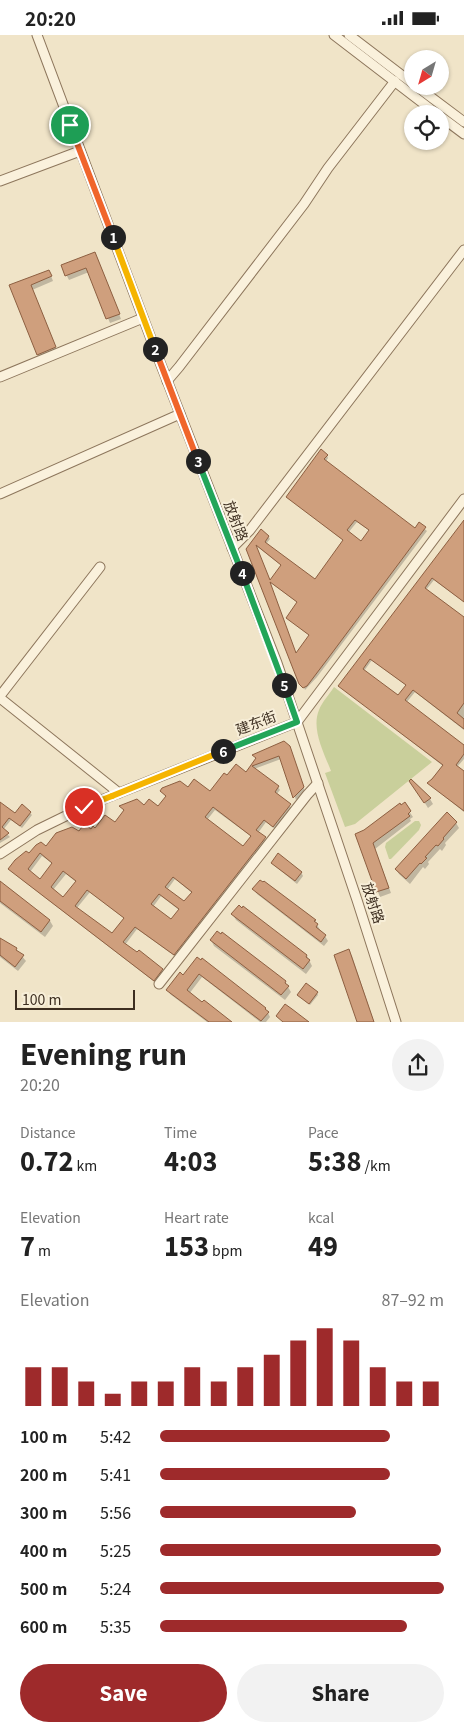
<!DOCTYPE html>
<html lang="en">
<head>
<meta charset="utf-8">
<style>
	:root { --surface:#fff; --page:#f2f2f2; --text:#222; --muted:#767676; --accent:#9e2a2b }
	body { margin:0; font-family:Georgia,"Noto Sans SC",serif; background:var(--page); color:var(--text); height:100vh; display:flex; flex-direction:column; font-size:19px; white-space:nowrap }
	* { box-sizing:border-box; margin:0 }
	p { font-size:16px; color:var(--muted) }
	.icon { flex:none; width:28px; height:28px; fill:none; stroke:currentColor; stroke-width:2; stroke-linecap:round; stroke-linejoin:round }
	.map { position:relative; height:987px; overflow:hidden }
	.drawer { display:flex; flex-direction:column; background:var(--surface); flex:1 }
	.drawer>* { flex:none }
	.needle { width:32px; rotate:217deg }
	.tools { position:absolute; left:404px; top:15px; display:grid; gap:10px }
	.tools a { display:grid; place-items:center; width:45px; height:45px; border-radius:50%; background:var(--surface); box-shadow:0 1px 4px #0004; font-size:25px }
	.scale { position:absolute; left:15px; bottom:12px; width:120px; box-sizing:border-box; padding-left:5px; border:2px solid #3d2e20; border-top:0; font-size:14px; line-height:18px; white-space:nowrap; color:#3d2e20; -webkit-text-stroke:4px #f7eed8; paint-order:stroke }
	.pin { position:absolute; display:grid; place-items:center; width:42px; height:42px; color:#fff; margin:-21px; border:2px solid #fff; border-radius:50%; box-shadow:0 1px 5px #0007 }
	.km { position:absolute; width:25px; height:25px; margin:-12px; border-radius:50%; background:#222; color:#fff; font-size:14px; line-height:25px; text-align:center }
	.round { display:grid; place-items:center; flex:none; width:52px; height:52px; border-radius:26px; background:var(--page) }
	.head { display:flex; align-items:center; justify-content:space-between; height:85px; padding:0 20px }
	h1 { font-size:28px; font-weight:800; line-height:38px }
	.metrics { display:grid; grid-template-columns:repeat(3,1fr); gap:8px; height:85px; padding:5px 20px }
	.metrics div { display:grid; align-content:center }
	.metrics b { font-size:25px; font-weight:800 }
	.metrics small { font-size:14px; font-weight:400 }
	.metrics p { font-size:14px }
	.chart { height:140px; padding:10px 20px }
	.chart p { display:flex; justify-content:space-between }
	.chart svg { width:100%; height:90px; margin-top:5px; stroke:var(--accent); stroke-width:6 }
	.cta { display:flex; gap:10px; margin-top:auto; padding:10px 20px }
	.cta a { flex:1; height:58px; border-radius:30px; background:var(--accent); color:#fff; font-size:20px; font-weight:800; line-height:58px; text-align:center }
	.cta a+a { background:var(--page); color:var(--text) }
	ul { padding:0 20px; list-style:none; font-size:16px }
	li { display:grid; grid-template-columns:80px 60px 1fr; align-items:center; height:38px }
	li i { height:12px; border-radius:6px; background:var(--accent) }
	.status { display:flex; justify-content:space-between; align-items:center; height:35px; padding:0 25px; background:var(--surface); direction:ltr }
	.status svg { height:14px; fill:currentColor }
	.map>svg:first-child { display:block }
	.green { fill:#c9cf9b }
	.shadow { fill:#0003; fill-rule:evenodd }
	.building { fill:#cf9f7d; stroke:#8d5f41; fill-rule:evenodd }
	.lines { fill:none; stroke-linecap:round; stroke-linejoin:round }
	.minor-casing { stroke:#8d765c; stroke-width:11 }
	.minor { stroke:#faf1dc; stroke-width:9 }
	.split-1-casing { stroke:#fff; stroke-width:10 }
	.split-2-casing { stroke:#fff; stroke-width:10 }
	.split-3-casing { stroke:#fff; stroke-width:10 }
	.split-4-casing { stroke:#fff; stroke-width:10 }
	.split-5-casing { stroke:#fff; stroke-width:10 }
	.split-6-casing { stroke:#fff; stroke-width:10 }
	.split-7-casing { stroke:#fff; stroke-width:10 }
	.split-8-casing { stroke:#fff; stroke-width:10 }
	.split-1 { stroke:#f0652b; stroke-width:6 }
	.split-2 { stroke:#f5b400; stroke-width:6 }
	.split-3 { stroke:#f0652b; stroke-width:6 }
	.split-4 { stroke:#22a559; stroke-width:6 }
	.split-5 { stroke:#22a559; stroke-width:6 }
	.split-6 { stroke:#22a559; stroke-width:6 }
	.split-7 { stroke:#f5b400; stroke-width:6 }
	.split-8 { stroke:#f5b400; stroke-width:6 }
	.labels { text-anchor:middle; stroke-width:4; stroke-linejoin:round; paint-order:stroke }
	.street-label { font-size:14px; fill:#3d2e20; stroke:#f7eed8 }
</style>
</head>
<body>
<div class="status"><b>20:20</b><svg viewBox="0 0 49 12"><path d="M0 12V9h3v3zM5 12V6h3v6zM10 12V3h3v9zM15 12V0h3v12zM26 1h20v11H26zM47 4h2v5h-2z"/></svg></div>
<div class="map">
<svg width="464" height="987" viewBox="0 0 464 987">
	<rect width="100%" height="100%" fill="#f0e4c8"/>
	<g class="green">
		<path d="M 334,652 L 432,727 L 355,789 L 345,792 L 325,738 L 331,736 C 324,718 311,694 319,675 C 322,667 329,660 334,652 Z"/>
		<polygon points="415,786 419,786 421,790 419,795 391,824 389,824 385,812 386,808"/>
	</g>
	<g class="shadow">
		<polygon points="97,222 121,284 110,288 89,237 69,245 62,231"/>
		<polygon points="51,241 53,246 32,255 57,317 41,324 11,251"/>
		<path d="M 327,420 L 328,423 L 326,426 L 415,494 L 419,489 L 427,496 L 317,642 L 305,655 L 247,514 L 268,501 L 270,504 L 266,509 L 315,546 L 344,506 L 287,462 ZM 357,487 L 370,496 L 361,508 L 348,498 ZM 255,510 L 282,531 L 270,547 L 298,568 L 287,583 L 310,601 L 296,620 Z"/>
		<path d="M 464,487 L 464,567 L 434,545 L 426,555 L 464,584 L 464,695 L 415,657 L 406,668 L 464,711 L 464,724 L 457,732 L 464,737 L 464,777 L 428,748 L 443,731 L 340,651 ZM 372,625 L 407,651 L 398,662 L 364,636 Z"/>
		<path d="M 289,713 L 305,756 L 296,765 L 281,724 L 254,734 L 278,752 L 280,755 L 276,760 L 292,773 L 275,794 L 266,787 L 258,798 L 266,806 L 176,922 L 137,894 L 125,910 L 162,935 L 164,938 L 156,948 L 12,837 L 10,834 L 30,820 L 79,798 L 115,789 L 125,776 L 121,771 L 158,773 L 166,762 L 161,756 L 188,754 L 211,758 L 227,742 L 246,738 L 257,724 L 254,720 ZM 215,775 L 252,802 L 243,813 L 207,785 ZM 42,821 L 53,829 L 40,845 L 30,837 ZM 66,839 L 76,847 L 64,863 L 53,855 ZM 175,844 L 192,858 L 184,868 L 167,855 ZM 90,857 L 125,884 L 112,900 L 77,873 ZM 161,861 L 179,875 L 172,886 L 153,872 Z"/>
		<polygon points="411,746 430,764 433,769 428,773"/>
		<polygon points="0,768 15,780 30,778 32,780 22,793 11,785 3,795 10,802 0,808"/>
		<polygon points="404,769 413,782 410,784 411,786 375,814 391,858 380,862 356,800 365,796"/>
		<polygon points="456,788 459,793 445,808 446,810 442,816 440,814 428,827 429,829 425,834 423,832 410,849 399,839 396,834"/>
		<polygon points="272,828 301,837 303,841 297,849 275,831"/>
		<polygon points="0,847 50,886 53,891 45,902 0,868"/>
		<polygon points="254,855 315,886 320,895 319,896 325,901 328,906 324,911 257,859"/>
		<polygon points="244,873 307,921 312,931 306,939 236,885 233,880"/>
		<polygon points="0,904 16,914 26,926 18,936 0,922"/>
		<polygon points="211,905 285,947 291,957 285,965 214,911"/>
		<polygon points="349,916 352,921 374,987 358,987"/>
		<polygon points="197,924 268,978 270,982 266,987 260,987 202,942 189,959 230,987 207,987 170,959 168,955 184,941"/>
		<polygon points="317,958 318,960 310,970 298,960"/>
	</g>
	<g class="building">
		<polygon points="95,217 120,279 106,284 86,233 65,241 61,230"/>
		<polygon points="49,235 52,241 31,250 56,312 37,320 9,250"/>
		<path d="M 321,414 L 328,420 L 324,424 L 415,493 L 419,487 L 426,492 L 332,618 L 307,651 L 303,653 L 299,649 L 246,514 L 261,494 L 269,501 L 265,507 L 315,544 L 343,505 L 286,462 ZM 355,485 L 369,495 L 361,506 L 347,495 ZM 256,510 L 281,530 L 270,545 ZM 270,547 L 297,567 L 286,583 L 309,600 L 296,618 Z"/>
		<path d="M 464,485 L 464,567 L 432,543 L 425,553 L 464,582 L 464,668 L 457,678 L 464,684 L 464,694 L 413,655 L 405,665 L 464,710 L 464,719 L 456,730 L 464,736 L 464,776 L 427,748 L 432,744 L 443,730 L 338,651 ZM 370,624 L 406,650 L 398,660 L 363,634 Z"/>
		<path d="M 284,706 L 290,711 L 304,752 L 293,763 L 279,721 L 252,731 L 279,751 L 275,757 L 291,769 L 273,792 L 264,785 L 256,795 L 266,802 L 174,920 L 135,892 L 123,907 L 137,917 L 139,915 L 163,934 L 154,946 L 8,834 L 15,825 L 26,816 L 29,818 L 36,810 L 41,807 L 46,811 L 56,798 L 72,792 L 79,796 L 84,789 L 91,794 L 93,791 L 95,793 L 105,780 L 115,787 L 124,775 L 119,771 L 137,764 L 144,770 L 149,764 L 158,771 L 166,761 L 160,756 L 162,753 L 180,746 L 188,752 L 194,744 L 210,756 L 224,738 L 227,740 L 236,729 L 246,737 L 256,723 L 252,720 ZM 213,772 L 251,801 L 243,811 L 205,782 ZM 40,818 L 52,828 L 40,844 L 28,834 ZM 63,836 L 76,846 L 63,862 L 51,852 ZM 173,842 L 192,857 L 184,866 L 165,852 ZM 87,855 L 124,883 L 112,898 L 75,871 ZM 159,859 L 179,874 L 171,884 L 151,869 Z"/>
		<polygon points="411,744 431,763 424,768 409,746"/>
		<polygon points="0,767 15,778 22,769 31,777 20,791 9,783 2,792 9,798 0,805"/>
		<polygon points="405,767 411,776 408,779 410,781 373,808 389,853 376,857 355,799 364,795 400,768 401,770"/>
		<polygon points="447,777 457,787 443,803 444,804 438,811 436,810 425,822 427,823 421,829 420,828 406,844 395,834"/>
		<polygon points="278,818 302,837 295,846 271,828"/>
		<polygon points="260,845 263,847 264,846 316,885 314,886 318,889 316,892 326,900 321,907 252,854"/>
		<polygon points="0,846 50,885 41,897 0,866"/>
		<polygon points="239,870 242,873 243,871 307,920 306,922 310,925 303,934 231,879"/>
		<polygon points="217,896 221,899 222,897 286,946 285,948 289,951 281,960 210,905"/>
		<polygon points="0,903 17,913 16,915 24,920 15,932 0,920"/>
		<polygon points="349,914 374,987 357,987 334,920"/>
		<polygon points="197,922 201,925 202,923 266,973 265,974 269,977 261,986 199,939 187,955 202,967 204,965 232,987 209,987 166,955 180,937 183,940"/>
		<polygon points="306,948 318,957 309,969 297,960"/>
		<polygon points="285,969 292,974 309,987 283,987 276,981"/>
	</g>
	<g class="lines">
		<g class="minor-casing">
			<g id="minor">
				<polyline points="37,0 156,317 277,628 357,865 396,987"/>
				<polyline points="334,0 437,79"/>
				<polyline points="349,0 412,48"/>
				<polyline points="416,51 464,87"/>
				<polyline points="440,81 464,99"/>
				<polyline points="0,146 80,116"/>
				<polyline points="0,342 143,283"/>
				<polyline points="167,346 179,332 304,169 328,133 395,46"/>
				<polyline points="0,459 180,379"/>
				<polyline points="232,513 250,495 464,215"/>
				<polyline points="0,661 100,532"/>
				<polyline points="0,663 119,758"/>
				<polyline points="0,819 37,795 84,772 297,687 464,464"/>
				<polyline points="159,949 307,760 318,748"/>
			</g>
		</g>
		<use href="#minor" class="minor"/>
	</g>
	<g class="lines">
		<g class="split-1-casing">
			<polyline id="split-1" points="70,90 113,202"/>
		</g>
		<g class="split-2-casing">
			<polyline id="split-2" points="113,202 155,314"/>
		</g>
		<g class="split-3-casing">
			<polyline id="split-3" points="155,314 198,426"/>
		</g>
		<g class="split-4-casing">
			<polyline id="split-4" points="198,426 242,538"/>
		</g>
		<g class="split-5-casing">
			<polyline id="split-5" points="242,538 284,650"/>
		</g>
		<g class="split-6-casing">
			<polyline id="split-6" points="223,716 297,687 284,650"/>
		</g>
		<g class="split-7-casing">
			<polyline id="split-7" points="112,761 223,716"/>
		</g>
		<g class="split-8-casing">
			<polyline id="split-8" points="84,772 112,761"/>
		</g>
		<use href="#split-1" class="split-1"/>
		<use href="#split-2" class="split-2"/>
		<use href="#split-3" class="split-3"/>
		<use href="#split-4" class="split-4"/>
		<use href="#split-5" class="split-5"/>
		<use href="#split-6" class="split-6"/>
		<use href="#split-7" class="split-7"/>
		<use href="#split-8" class="split-8"/>
	</g>
	<g class="labels">
		<g class="street-label">
			<text transform="translate(236 486) rotate(69)" y="5">放射路</text>
			<text transform="translate(256 688) rotate(-21)" y="5">建东街</text>
			<text transform="translate(373 868) rotate(72)" y="5">放射路</text>
		</g>
	</g>
</svg>
<div class="tools">
<a><svg class="needle" viewBox="-14 -14 28 28"><path d="M0-13l5 13h-10z" fill="#e53935"/><path d="M0 13l5-13h-10z" fill="#767676"/></svg></a>
<a><svg class="icon" aria-label="locate" viewBox="0 0 24 24"><circle cx="12" cy="12" r="6"/><path d="M12 2v4M12 18v4M2 12h4M18 12h4"/></svg></a>
</div>
<div class="scale">100 m</div>
<div class="pin" style="left:70px;top:90px;background:#1e9e55"><svg class="icon" aria-label="arrive" viewBox="0 0 24 24"><path d="M6 21V4h12l-3 4 3 4H6"/></svg></div>
<div class="pin" style="left:84px;top:772px;background:#d93025"><svg class="icon" aria-label="check" viewBox="0 0 24 24"><path d="M5 12l5 5 9-10"/></svg></div>
<b class="km" style="left:113px;top:202px">1</b>
<b class="km" style="left:155px;top:314px">2</b>
<b class="km" style="left:198px;top:426px">3</b>
<b class="km" style="left:242px;top:538px">4</b>
<b class="km" style="left:284px;top:650px">5</b>
<b class="km" style="left:223px;top:716px">6</b>
</div>
<section class="drawer">
<div class="head"><div><h1>Evening run</h1><p>20:20</p></div><a class="round"><svg class="icon" aria-label="share" viewBox="0 0 24 24"><path d="M12 15V3M7 8l5-5 5 5M5 13v7h14v-7"/></svg></a></div>
<div class="metrics">
<div><p>Distance</p><b>0.72<small> km</small></b></div>
<div><p>Time</p><b>4:03</b></div>
<div><p>Pace</p><b>5:38<small> /km</small></b></div>
</div>
<div class="metrics">
<div><p>Elevation</p><b>7<small> m</small></b></div>
<div><p>Heart rate</p><b>153<small> bpm</small></b></div>
<div><p>kcal</p><b>49</b></div>
</div>
<div class="chart"><p><span>Elevation</span>87–92 m</p>
<svg viewBox="0 0 160 44" preserveAspectRatio="none"><path d="M5 44V25M15 44V25M25 44V32M35 44V38M45 44V32M55 44V32M65 44V25M75 44V32M85 44V25M95 44V19M105 44V12M115 44V6M125 44V12M135 44V25M145 44V32M155 44V32"/></svg>
</div>
<ul>
<li><b>100 m</b>5:42<i style="width:81%"></i></li>
<li><b>200 m</b>5:41<i style="width:81%"></i></li>
<li><b>300 m</b>5:56<i style="width:69%"></i></li>
<li><b>400 m</b>5:25<i style="width:99%"></i></li>
<li><b>500 m</b>5:24<i style="width:100%"></i></li>
<li><b>600 m</b>5:35<i style="width:87%"></i></li>
</ul>
<div class="cta"><a>Save</a><a>Share</a></div>
</section>
</body>
</html>
